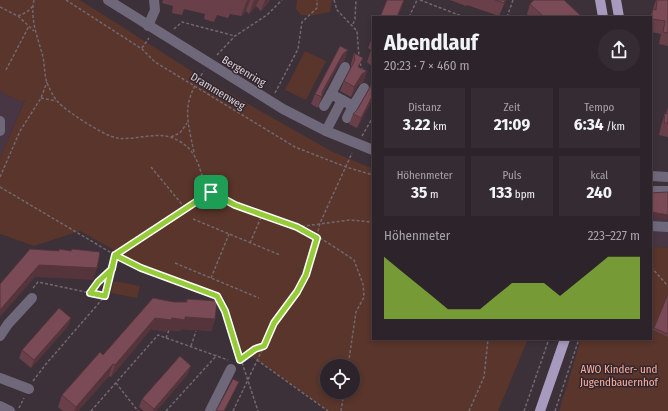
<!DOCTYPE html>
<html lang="de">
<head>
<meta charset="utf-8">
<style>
	:root { --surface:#2d242b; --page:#352c33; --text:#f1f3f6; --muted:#a7a4a9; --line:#484147; --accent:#96cc3a }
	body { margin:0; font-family:"Fira Sans Condensed",sans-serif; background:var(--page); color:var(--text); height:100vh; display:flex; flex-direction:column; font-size:15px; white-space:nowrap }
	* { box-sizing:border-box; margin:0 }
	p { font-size:13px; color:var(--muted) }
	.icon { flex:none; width:22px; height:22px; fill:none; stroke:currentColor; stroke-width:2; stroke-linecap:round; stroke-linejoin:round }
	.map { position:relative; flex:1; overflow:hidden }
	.details { position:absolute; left:372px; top:16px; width:280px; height:324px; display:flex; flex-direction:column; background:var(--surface); border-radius:0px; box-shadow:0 2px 6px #0003,0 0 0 1px var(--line) }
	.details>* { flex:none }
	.fabs { position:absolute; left:320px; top:359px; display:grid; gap:8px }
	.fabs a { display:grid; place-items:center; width:40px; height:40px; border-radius:50%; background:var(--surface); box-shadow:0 2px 6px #0003,0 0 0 1px var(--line); font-size:20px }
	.pin { position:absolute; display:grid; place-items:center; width:34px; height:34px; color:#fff; margin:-17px; border-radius:8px; box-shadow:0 2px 6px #0006 }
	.round { display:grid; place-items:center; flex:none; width:42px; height:42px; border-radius:21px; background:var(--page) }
	.overview { display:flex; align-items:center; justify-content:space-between; height:68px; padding:0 12px }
	h1 { font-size:22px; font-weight:700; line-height:30px }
	.figures { display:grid; grid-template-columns:repeat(3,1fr); gap:6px; height:68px; padding:4px 12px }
	.figures div { display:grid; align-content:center; border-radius:0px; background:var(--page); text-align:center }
	.figures b { font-size:17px; font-weight:700 }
	.figures small { font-size:11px; font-weight:400 }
	.figures p { font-size:11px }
	.chart { height:112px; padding:8px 12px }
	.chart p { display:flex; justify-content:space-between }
	.chart svg { width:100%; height:72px; margin-top:4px; fill:var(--accent); opacity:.7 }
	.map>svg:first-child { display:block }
	.built { fill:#483644 }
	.green { fill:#59352b; fill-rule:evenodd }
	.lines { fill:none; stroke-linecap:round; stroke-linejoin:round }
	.path { stroke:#726870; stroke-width:1.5; stroke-dasharray:3 2; stroke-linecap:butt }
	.minor { stroke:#6f687a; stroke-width:10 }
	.major { stroke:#a89abf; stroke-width:10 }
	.wall { fill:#69404a }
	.shaded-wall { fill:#55343c }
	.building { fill:#7a4b56; stroke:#55343c }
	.route-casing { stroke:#fff; stroke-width:8 }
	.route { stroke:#96cc3a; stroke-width:5 }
	.labels { text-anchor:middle; stroke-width:3; stroke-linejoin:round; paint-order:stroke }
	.street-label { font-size:11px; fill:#d9d1d7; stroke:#32262f }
	.park-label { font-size:11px; fill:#ffb19d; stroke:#32262f }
</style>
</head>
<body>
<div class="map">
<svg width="668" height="411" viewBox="0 0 668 411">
	<rect width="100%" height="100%" fill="#3c3039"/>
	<g class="built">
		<polygon points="0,91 19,101 25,99 0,158"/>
		<polygon points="651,187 668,187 668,248 651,246"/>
	</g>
	<g class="green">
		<path d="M 0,0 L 80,0 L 201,77 L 331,151 L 373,169 L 373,339 L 528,339 L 498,411 L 328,411 L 265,365 L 241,351 C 237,338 230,300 219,294 L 142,266 L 80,231 L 34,246 L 0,234 L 0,158 L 25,100 L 19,101 L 0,91 ZM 327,366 L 353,366 L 353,392 L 327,392 Z"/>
		<polygon points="297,0 332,0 330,12 314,15 301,15 296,9"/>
		<polygon points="305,51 326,61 306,100 285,90"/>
		<polygon points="651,246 668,248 668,411 559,411 581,339 651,339"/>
		<polygon points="114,281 140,286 137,298 111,293"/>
	</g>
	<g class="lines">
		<g class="path">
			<path d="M 34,0 C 30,18 37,36 42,53 C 45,63 44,74 47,83 C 50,89 53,97 58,102 C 66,111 104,136 117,138 C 137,141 160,129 179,141 C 205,155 197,183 214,195 C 239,211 269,216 296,226 C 316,234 336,248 354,260 L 363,284 L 364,297 L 356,312 L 348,366"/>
			<polyline points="66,0 142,49 155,62 295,147 346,167 373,175"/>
			<polyline points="334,0 337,10 357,31 359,57"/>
			<polyline points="420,0 464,17"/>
			<polyline points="0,7 18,16 34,31"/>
			<polyline points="18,16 27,12 33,6"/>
			<polyline points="409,17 417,0"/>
			<polyline points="507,17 513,0"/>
			<polyline points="353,24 355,19 356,0"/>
			<polyline points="174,29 182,22 235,36"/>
			<polyline points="142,48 149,38"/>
			<polyline points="217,55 235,36 267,15 282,0"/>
			<polyline points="360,63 363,71"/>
			<polyline points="6,70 29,26"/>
			<polyline points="275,93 298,49 302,22 317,8 317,0"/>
			<polyline points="41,98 56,101"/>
			<polyline points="362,136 373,117"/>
			<polyline points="171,137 180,133 187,123"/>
			<path d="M 194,152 C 186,115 182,103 204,71"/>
			<polyline points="151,167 185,208"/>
			<polyline points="0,177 20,131 41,98 47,82"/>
			<polyline points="0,187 115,255 141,268 217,296 225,311 258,411"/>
			<polyline points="193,219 280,255"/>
			<polyline points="297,227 350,220 373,222"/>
			<polyline points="250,243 262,215"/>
			<polyline points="175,263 259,298"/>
			<polyline points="651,267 668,286"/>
			<polyline points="211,278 229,234"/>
			<polyline points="33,288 38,282 105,296"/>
			<polyline points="90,293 98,282 112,269"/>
			<polyline points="166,338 169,330"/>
			<polyline points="191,346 196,331"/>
			<polyline points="257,360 328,411"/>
			<polyline points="236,361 264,346"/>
			<polyline points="33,381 46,364 105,296 115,255 211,192"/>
			<polyline points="116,383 138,411"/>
			<polyline points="19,408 24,398"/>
			<polyline points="91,411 158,335 228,360"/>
			<polyline points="166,411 217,355"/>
			<polyline points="233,411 275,323 297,291 306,275 311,260 320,223 352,153"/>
			<polyline points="341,411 344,392"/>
			<polyline points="469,411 484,377 488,339"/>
			<polyline points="524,411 549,339"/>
			<polyline points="555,411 579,339"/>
		</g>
		<g class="minor">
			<polyline points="108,0 283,109 326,131 373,150"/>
			<polyline points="148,26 155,10 154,0"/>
			<polyline points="342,100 331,94 345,67"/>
			<polyline points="324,106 331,94"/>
			<polyline points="347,118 353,106"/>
			<polyline points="0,121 0,131"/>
			<polyline points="326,131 342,100 353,106 364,88"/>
			<polyline points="651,176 668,177"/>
			<polyline points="651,191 668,191"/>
			<polyline points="651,226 668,227"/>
			<polyline points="0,336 8,324 32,298"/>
			<polyline points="0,378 29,389"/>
			<polyline points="0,406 10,411"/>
			<polyline points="210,411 231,369"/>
		</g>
		<g class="major">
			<polyline points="600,0 603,17"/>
			<polyline points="616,0 619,17"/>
			<polyline points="540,411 565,339"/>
		</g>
	</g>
	<g class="wall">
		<polygon points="163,0 270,0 268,3 261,11 256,6 249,14 246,11 241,16 230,14 228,18 217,15 214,22 204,19 205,14 184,9 182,15 172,13 173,6 162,3"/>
		<polygon points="450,0 506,0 499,16 467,5 466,6"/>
		<polygon points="656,0 668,0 668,46 659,44 661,34 651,32 651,17 650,17 653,9"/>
		<polygon points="530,4 580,15 579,17 529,17 527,14"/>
		<polygon points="373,35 373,67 367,62 371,50 368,48"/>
		<polygon points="348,50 344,61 339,64 322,96 318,108 311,104 315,94"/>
		<polygon points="354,53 360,68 367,71 363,82 358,85 351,97 340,91 344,81 351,67 351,64"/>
		<polygon points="373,77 373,98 357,128 349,124 353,114 357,110 370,87"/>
		<polygon points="668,107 668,137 659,135 661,126 665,113 666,114"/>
		<polygon points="668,294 668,337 653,330"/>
		<polygon points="187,299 215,319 211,331 181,329 180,331 168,330 167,332 151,329 111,377 109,376 78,411 63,411 58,407 62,395 103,355 174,302 186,302"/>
		<polygon points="71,318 68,326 31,368 19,358 22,350"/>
		<polygon points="188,374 156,411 144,411 139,407 142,399"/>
	</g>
	<g class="shaded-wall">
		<polygon points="247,0 250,0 246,11 241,16"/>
		<polygon points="254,0 259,0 256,6 249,14"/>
		<polygon points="265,0 270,0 268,3 261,11"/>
		<polygon points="348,50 344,61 339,64 321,97 322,92 343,54"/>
		<polygon points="367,71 363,82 358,85 351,97 354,87 362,74"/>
		<polygon points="373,95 373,98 357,128 361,118"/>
		<polygon points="651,212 668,215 668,220 651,217"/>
		<polygon points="39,265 97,268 93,280 35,277 0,317 0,310"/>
		<polygon points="185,317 215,319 211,331 181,329 180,331 168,330 167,332 151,329 111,377 115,365 155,318 172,318"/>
		<polygon points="71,318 68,326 31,368 34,360"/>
		<polygon points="113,364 109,376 78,411 74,411 76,407"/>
		<polygon points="191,366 188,374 156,411 153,411 154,409"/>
	</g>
	<g class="building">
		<polygon points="387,0 404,0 397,17 380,17"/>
		<polygon points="495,0 505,0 504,3"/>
		<polygon points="534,0 564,0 580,15 578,17 544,17 530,4"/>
		<polygon points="657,0 668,0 668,33 663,32 665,21 651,19 653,9 656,10"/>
		<polygon points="340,46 348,50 343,54 322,92 322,97 315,94"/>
		<polygon points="354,53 363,58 358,67 367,71 362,74 354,87 344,81 355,60"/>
		<polygon points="373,82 373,95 361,118 353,114 357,110"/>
		<polygon points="665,113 668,114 668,123 664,123"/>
		<polygon points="668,192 668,215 651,212 651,193"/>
		<polygon points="30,249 59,251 59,249 71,251 72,249 100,252 97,268 39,265 0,310 0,284"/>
		<polygon points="668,294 668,334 654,328"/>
		<polygon points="153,298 174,302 187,302 187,299 217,301 215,319 185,317 185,320 172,318 171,320 155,318 115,365 113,364 76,407 62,395 100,352 103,355"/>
		<polygon points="59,308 71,318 34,360 22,350"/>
		<polygon points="180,356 191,366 154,409 142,399"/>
		<polygon points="233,379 239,382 224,411 216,411"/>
	</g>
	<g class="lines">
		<g class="route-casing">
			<polyline id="route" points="211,192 115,255 105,296 90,293 98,282 112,269 115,255 141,268 217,296 225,311 240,360 255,349 264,346 274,323 297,292 306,275 317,238 297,227 235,205 211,192"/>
		</g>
		<use href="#route" class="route"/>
	</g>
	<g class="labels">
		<g class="street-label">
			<text transform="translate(244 71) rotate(31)" y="4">Bergenring</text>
			<text transform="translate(218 91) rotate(31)" y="4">Drammenweg</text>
		</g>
		<g class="park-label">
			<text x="619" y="373">AWO Kinder- und<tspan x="619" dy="13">Jugendbauernhof</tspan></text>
		</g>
	</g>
</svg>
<div class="fabs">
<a><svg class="icon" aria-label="locate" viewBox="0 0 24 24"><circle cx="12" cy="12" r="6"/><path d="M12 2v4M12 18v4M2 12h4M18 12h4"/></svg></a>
</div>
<div class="pin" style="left:211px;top:192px;background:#1e9e55"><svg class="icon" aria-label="arrive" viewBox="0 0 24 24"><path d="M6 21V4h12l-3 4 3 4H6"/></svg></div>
<section class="details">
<div class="overview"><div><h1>Abendlauf</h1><p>20:23 · 7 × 460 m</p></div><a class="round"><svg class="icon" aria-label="share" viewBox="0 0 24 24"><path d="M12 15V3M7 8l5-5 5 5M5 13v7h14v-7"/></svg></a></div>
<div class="figures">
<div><p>Distanz</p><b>3.22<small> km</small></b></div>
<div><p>Zeit</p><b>21:09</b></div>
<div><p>Tempo</p><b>6:34<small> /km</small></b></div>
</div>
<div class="figures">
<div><p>Höhenmeter</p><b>35<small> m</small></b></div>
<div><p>Puls</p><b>133<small> bpm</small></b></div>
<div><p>kcal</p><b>240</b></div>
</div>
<div class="chart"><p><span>Höhenmeter</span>223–227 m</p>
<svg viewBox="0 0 160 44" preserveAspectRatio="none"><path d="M0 44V6L10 14L20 22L30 30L40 38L50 38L60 38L70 30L80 22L90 22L100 22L110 30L120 22L130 14L140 6L150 6L160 6V44z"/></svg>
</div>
</section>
</div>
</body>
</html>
